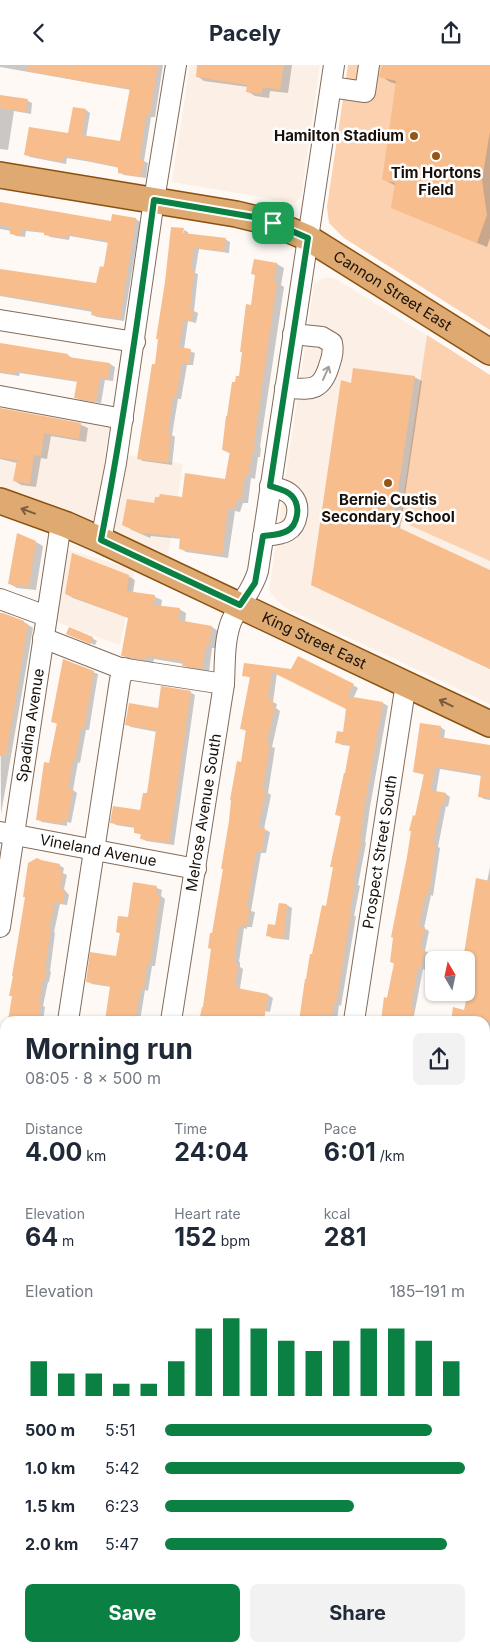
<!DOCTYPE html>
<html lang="en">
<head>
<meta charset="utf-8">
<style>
	:root { --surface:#fff; --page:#f2f2f3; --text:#1f2937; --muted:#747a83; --accent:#0b8043 }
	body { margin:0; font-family:Inter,sans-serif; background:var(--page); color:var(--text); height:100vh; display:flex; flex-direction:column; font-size:19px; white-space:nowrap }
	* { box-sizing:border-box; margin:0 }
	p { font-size:16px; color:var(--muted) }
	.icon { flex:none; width:28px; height:28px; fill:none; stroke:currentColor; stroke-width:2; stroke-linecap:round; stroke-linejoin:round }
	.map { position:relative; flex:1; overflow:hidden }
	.side { position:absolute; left:0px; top:951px; width:490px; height:636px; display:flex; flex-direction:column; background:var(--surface); border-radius:15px 15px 0 0; box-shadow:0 1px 4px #0004 }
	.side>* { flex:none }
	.needle { width:32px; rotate:351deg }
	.buttons { position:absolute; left:425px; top:886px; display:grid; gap:10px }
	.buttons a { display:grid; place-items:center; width:50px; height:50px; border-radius:8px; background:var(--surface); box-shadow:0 1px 4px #0004; font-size:25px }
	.pin { position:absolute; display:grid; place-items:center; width:42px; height:42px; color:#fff; margin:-21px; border-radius:10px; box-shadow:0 2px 8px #0006 }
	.round { display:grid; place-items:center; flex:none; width:52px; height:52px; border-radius:8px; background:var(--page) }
	.overview { display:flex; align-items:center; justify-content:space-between; height:85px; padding:0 25px }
	h1 { font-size:28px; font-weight:700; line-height:38px }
	.stats { display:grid; grid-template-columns:repeat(3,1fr); gap:8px; height:85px; padding:5px 25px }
	.stats div { display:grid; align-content:center }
	.stats b { font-size:25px; font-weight:700 }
	.stats small { font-size:14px; font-weight:400 }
	.stats p { font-size:14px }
	.chart { height:140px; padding:10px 25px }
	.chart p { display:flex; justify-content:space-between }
	.chart svg { width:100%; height:90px; margin-top:5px; stroke:var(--accent); stroke-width:6 }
	.action { display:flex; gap:10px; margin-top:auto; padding:10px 25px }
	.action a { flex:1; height:58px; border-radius:8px; background:var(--accent); color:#fff; font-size:20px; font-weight:700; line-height:58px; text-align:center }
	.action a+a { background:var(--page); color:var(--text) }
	ul { padding:0 25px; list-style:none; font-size:16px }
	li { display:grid; grid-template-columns:80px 60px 1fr; align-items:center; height:38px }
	li i { height:12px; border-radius:6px; background:var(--accent) }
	header { display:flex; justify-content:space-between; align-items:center; height:65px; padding:0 25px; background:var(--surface); font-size:22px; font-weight:700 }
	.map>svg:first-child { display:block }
	.built { fill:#fcefe5 }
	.green { fill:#fcd1af }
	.shadow { fill:#0003 }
	.building { fill:#f7bd8d }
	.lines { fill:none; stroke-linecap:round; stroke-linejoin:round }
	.minor-casing { stroke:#826c5a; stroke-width:22 }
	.major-casing { stroke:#8a5010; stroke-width:28 }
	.minor { stroke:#fff; stroke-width:20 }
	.major { stroke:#deaa71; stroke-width:25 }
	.oneway { stroke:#a39f9d }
	.oneway2 { stroke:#7b5d3d }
	.route-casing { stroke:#fff; stroke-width:10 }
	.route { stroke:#0b8043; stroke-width:6 }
	.poi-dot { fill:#935619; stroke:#fff; stroke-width:2 }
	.labels { text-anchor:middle; stroke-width:5; stroke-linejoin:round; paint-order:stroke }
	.poi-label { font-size:15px; font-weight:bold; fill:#181009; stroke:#fff }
	.street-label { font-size:15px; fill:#181009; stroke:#fff }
</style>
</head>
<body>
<header><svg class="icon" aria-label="back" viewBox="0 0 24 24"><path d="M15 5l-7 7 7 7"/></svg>Pacely<svg class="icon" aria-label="share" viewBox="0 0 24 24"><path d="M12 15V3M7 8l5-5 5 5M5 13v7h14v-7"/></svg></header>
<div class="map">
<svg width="490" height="1587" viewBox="0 0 490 1587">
	<rect width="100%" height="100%" fill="#fef9f5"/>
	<g class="built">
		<polygon points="190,0 320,0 301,132 295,138 172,117"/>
		<polygon points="328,212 336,214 490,310 490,639 284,542 269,526 314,220 320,215"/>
		<polygon points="0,332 112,349 105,387 183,399 168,490 94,458 0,421"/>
		<polygon points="66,484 135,505 120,580 54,556"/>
		<polygon points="95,1582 298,1582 323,1587 95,1587"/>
	</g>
	<g class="green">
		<polygon points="348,0 490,0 490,265 344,173 329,158 327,142"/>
		<polygon points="427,270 490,310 490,496 400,456"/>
	</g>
	<g class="shadow">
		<polygon points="0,0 163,0 155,52 151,52 144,96 148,98 146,113 124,110 119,107 120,103 91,97 67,93 66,99 30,92 25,89 69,70 86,45 90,48 86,72 121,77 131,25 0,2"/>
		<polygon points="199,0 292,0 288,28 270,26 269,33 255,31 247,26 248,22 204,16 197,11"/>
		<polygon points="383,0 490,0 490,173 487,182 402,147 396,121 383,114 397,19 390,17 381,11"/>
		<polygon points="0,31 28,36 32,38 31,49 14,46 8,85 0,84"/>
		<polygon points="0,139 112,157 136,154 140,157 124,256 97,252 93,250 93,247 0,231 0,205 97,220 104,203 109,178 70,171 69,175 50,172 45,168 26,166 25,172 16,171 11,168 12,166 0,164"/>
		<polygon points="184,165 188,167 188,169 225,174 230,177 229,188 199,184 195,208 198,209 194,246 198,248 196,258 188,256 184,284 195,288 193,300 187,300 181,334 178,334 172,370 175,372 172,400 143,396 138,393"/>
		<polygon points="255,195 277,199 284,203 281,220 284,222 260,382 261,383 260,392 258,392 255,414 251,413 248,438 243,438 240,447 235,446 228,493 186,487 180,483 181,474 151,471 150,473 130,464 156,440 183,433 226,415 231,389 223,385 236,319 240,313 257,211"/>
		<polygon points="0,279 68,290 72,293 110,299 115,302 113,316 105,315 101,338 80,335 76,332 78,317 20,308 19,311 0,308"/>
		<polygon points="414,312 422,316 400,464 490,506 490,604 320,524 352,319"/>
		<polygon points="0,344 81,360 88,363 86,377 51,371 47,394 41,393 36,422 21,420 15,416 17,398 0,394"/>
		<polygon points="36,477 43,481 36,525 17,523 10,519"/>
		<polygon points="128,511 135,515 133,528 155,532 162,535 161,542 179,544 186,548 185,558 212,562 218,566 216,583 212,583 209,607 190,604 184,600 184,599 154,594 153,598 129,594 123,590 129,553 73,533 67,529"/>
		<polygon points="0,549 24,557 33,563 1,749"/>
		<polygon points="72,571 92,573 97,576 95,580"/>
		<polygon points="245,599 353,620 358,623 353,634 383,638 388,641 370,742 365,777 366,778 358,820 360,821 354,851 356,851 341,941 339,940 337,956 300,956 306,915 307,915 327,843 342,753 337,749 346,710 351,681 342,680 337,677 344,669 348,643 277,608 273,637 277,639 276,643 280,646 272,682 275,683 268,728 271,730 264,764 270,767 266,788 261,788 251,846 255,847 252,862 247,862 247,864 244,863 239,897 240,897 240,902 243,904 240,923 242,926 268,930 273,933 270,947 249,943 247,956 201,956 212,884 213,870 242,698 246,666 241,663 251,613 244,610"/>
		<polygon points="93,607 98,609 89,665 86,665 80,698 78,697 73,725 77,728 71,758 67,757 67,761 42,757 37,754 50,700 58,659 53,657"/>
		<polygon points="190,627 195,630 174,780 146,776 141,773 142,770 135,767 135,763 116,760 112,757 141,746 148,730 157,667 131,662 126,659"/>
		<polygon points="440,662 445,665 444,674 490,698 490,735 484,734 479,731 482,711 440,704 436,728 446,729 450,732 448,742 446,741 438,782 440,783 433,831 431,830 424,863 429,866 425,886 429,888 426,902 425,905 423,904 413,956 382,956 395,899 391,897 425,710 414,707"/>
		<polygon points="59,800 64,803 63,808 67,810 64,824 69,830 67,840 60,839 54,867 55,868 50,906 51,907 49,917 48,917 43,941 45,942 43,956 9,956 13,931"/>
		<polygon points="490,802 490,970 485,1004 487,1005 485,1018 485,956 452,956 454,944 465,946 472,914 466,913 466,895 464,895 487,817"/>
		<polygon points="157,823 162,825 161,831 165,834 155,901 152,901 148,926 145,925 140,956 105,956 111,922 92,919 87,916 117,893 121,869 117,867"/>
		<polygon points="280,840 287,840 292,843 289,875 272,873 268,870 276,861"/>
		<polygon points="5,1006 5,1030 0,1029 0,1012 4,1013"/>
		<polygon points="0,1068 5,1068 5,1173 4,1174 0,1193"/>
		<polygon points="0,1196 5,1199 0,1232"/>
		<polygon points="490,1314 490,1508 487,1507 485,1522 485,1342"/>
		<polygon points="3,1398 5,1398 5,1458 0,1457 0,1416"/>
		<polygon points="485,1535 490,1536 490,1565 485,1564"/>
		<polygon points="137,1582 153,1583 159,1587 131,1587 131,1583"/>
	</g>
	<g class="building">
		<polygon points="28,0 158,0 150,51 146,50 140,94 144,94 141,112 118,108 118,102 85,95 63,91 62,97 24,90 29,62 68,68 73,42 86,44 82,70 120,76 130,23 96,19 28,6"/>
		<polygon points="197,0 284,0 280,25 263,22 262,29 246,27 247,20 196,12"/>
		<polygon points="382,0 490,0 490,66 482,115 487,150 477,178 391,143 395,118 382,115 396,16 379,12"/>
		<polygon points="0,30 28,34 26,47 0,43"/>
		<polygon points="0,137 111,156 112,149 136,153 120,254 91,250 92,245 0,230 0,204 96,218 100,201 103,202 104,200 108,176 65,170 65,173 44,170 44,167 22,164 21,171 10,169 9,161 0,160"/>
		<polygon points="171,162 184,163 183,168 226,173 224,186 194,183 191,205 194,205 190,244 193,244 192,256 184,255 179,282 191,284 189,299 182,298 176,332 173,332 168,368 171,368 168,398 137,394 152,299 155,299 158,274 156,274 165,217"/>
		<polygon points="254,194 277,198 274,216 277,217 254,378 255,378 254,389 252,389 248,411 245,411 241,435 237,435 234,444 228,443 222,490 179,484 180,472 144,468 144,470 122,460 127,434 154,438 155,432 159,432 160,429 182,432 185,408 225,414 230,386 222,385 226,351 227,351 232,317 235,317 236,311 239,311 242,287 240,287 246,239 251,240 255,210 251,209"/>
		<polygon points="0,278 68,289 68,292 110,298 108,314 100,313 96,337 74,333 77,316 15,306 15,309 0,307"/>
		<polygon points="353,303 415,311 393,460 490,505 490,604 311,520 341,315 351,318"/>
		<polygon points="0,343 81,358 79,374 44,368 41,391 34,390 30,419 13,416 17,395 0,393"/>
		<polygon points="17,468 36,476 29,522 8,519"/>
		<polygon points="72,488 129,510 127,526 155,530 154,540 180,543 178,555 212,561 209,580 206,580 202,604 182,601 183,596 147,591 146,595 121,591 128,553 65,529"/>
		<polygon points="0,548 3,548 24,556 24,558 28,559 6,691 0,691"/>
		<polygon points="69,562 93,572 90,579 66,569"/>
		<polygon points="298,591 354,619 347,631 383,637 365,739 360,773 362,774 353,816 355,817 350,847 351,847 336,939 334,938 331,956 299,956 305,914 306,914 310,889 312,889 322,840 326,841 333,802 330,802 341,751 335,750 344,708 345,708 350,680 335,678 337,666 343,667 346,644 272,607 268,634 273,635 272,641 275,641 267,678 270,679 263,725 266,726 258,762 265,763 262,786 256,786 247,843 250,843 247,860 242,860 242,862 239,861 234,893 236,893 235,899 238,900 235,920 237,920 237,923 268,929 264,956 199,956 202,942 203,942 211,884 208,883 210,868 212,868 223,804 221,804 229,756 231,735 230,735 237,696 241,697 246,665 240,664 250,612 242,611 244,598 291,604"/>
		<polygon points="63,594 94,606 84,664 81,663 75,696 73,695 68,723 73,724 67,756 63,755 62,759 36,755 44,697 49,698 57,658 51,657"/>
		<polygon points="161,621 191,626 169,778 140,774 141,769 134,768 134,762 110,758 113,741 140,745 143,728 147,728 156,665 125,660 129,638 158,643"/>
		<polygon points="420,658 441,661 439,672 490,680 490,733 478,732 481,709 435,702 431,725 446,728 444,740 441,739 433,779 436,779 429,829 426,828 419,861 425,862 420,883 425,884 422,899 420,903 418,902 411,942 414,942 411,956 381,956 384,932 387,933 394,898 390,897 393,873 391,872 407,792 411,766 409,766 413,750 415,751 424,709 413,707"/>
		<polygon points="37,793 41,795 60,799 58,805 63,806 60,821 65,826 63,838 55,837 49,864 51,864 45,903 47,903 45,915 43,915 39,938 41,939 38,956 8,956 12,931 9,931 13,911 12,911 25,832 23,832 26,812 28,798"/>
		<polygon points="476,813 490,816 490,956 451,956 453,942 464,945 471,913 466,912 466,895 463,895"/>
		<polygon points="133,817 157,821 156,829 160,830 150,899 147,899 144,924 141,923 135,956 105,956 110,921 86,917 90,887 116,891 120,868 116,867 118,851 128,852"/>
		<polygon points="279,838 287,839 284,874 266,871 268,859 275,860"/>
	</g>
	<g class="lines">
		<g class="minor-casing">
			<g id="minor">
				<polyline points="331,22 365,27 369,0"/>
				<polyline points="0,255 135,277"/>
				<path d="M 285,323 C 309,324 321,328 329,301 C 332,293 334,286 332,278 L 322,272 L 293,269"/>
				<polyline points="0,331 123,354"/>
				<path d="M 263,471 C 271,470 280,470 287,466 C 298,460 301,440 292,431 C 287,425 277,423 270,421"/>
				<polyline points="101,475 116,398 154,135 176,0"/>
				<polyline points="0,534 46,551"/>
				<polyline points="43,573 120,603 224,619"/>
				<path id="s1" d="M 0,767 L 196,804"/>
				<path id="s2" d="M 0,862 L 61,458"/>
				<polyline points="68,956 120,615 124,603"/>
				<path id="s3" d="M 171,956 L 224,619 C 225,599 224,576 231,557 C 239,539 253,525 258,506 L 334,0"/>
				<path id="s4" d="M 354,956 L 406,618"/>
				<polyline points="0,1049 5,1050"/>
				<polyline points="485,1149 490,1117"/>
				<polyline points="0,1583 5,1548"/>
				<polyline points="184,1587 184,1582"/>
			</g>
		</g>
		<g class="major-casing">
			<g id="major">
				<path id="s5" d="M 0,110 L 236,149 L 273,158 L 308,173 L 490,287"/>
				<path id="s6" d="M 0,436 L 67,460 L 101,475 L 490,659"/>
				<polyline points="0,1496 5,1497"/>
				<polyline points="435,1582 456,1587"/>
			</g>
		</g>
		<use href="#minor" class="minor"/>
		<use href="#major" class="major"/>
	</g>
	<defs><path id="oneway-shaft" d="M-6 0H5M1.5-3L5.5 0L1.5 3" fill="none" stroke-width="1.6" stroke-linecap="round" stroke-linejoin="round" transform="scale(1.25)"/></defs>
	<use class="oneway" href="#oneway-shaft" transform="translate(326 308) rotate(-66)"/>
	<g class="oneway2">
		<use href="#oneway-shaft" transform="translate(28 446) rotate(-160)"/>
		<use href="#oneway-shaft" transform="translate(446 638) rotate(-154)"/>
	</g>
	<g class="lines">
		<g class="route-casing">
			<path id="route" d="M 154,135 L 254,152 L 273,158 L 308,173 L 270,421 C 277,423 287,425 292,431 C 301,441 298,460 287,466 C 280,470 271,470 263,471 L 255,518 L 240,540 L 101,475 C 123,362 139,249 154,135 Z"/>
		</g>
		<use href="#route" class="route"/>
	</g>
	<g class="poi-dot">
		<circle cx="414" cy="71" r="5"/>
		<circle cx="436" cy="91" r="5"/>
		<circle cx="388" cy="418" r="5"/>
	</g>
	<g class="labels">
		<g class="poi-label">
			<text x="404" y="76" text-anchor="end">Hamilton Stadium</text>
			<text x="436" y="113">Tim Hortons<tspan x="436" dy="17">Field</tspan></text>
			<text x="388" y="440">Bernie Custis<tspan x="388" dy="17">Secondary School</tspan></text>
		</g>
		<g class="street-label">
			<text dy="5" stroke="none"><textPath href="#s5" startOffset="415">Cannon Street East</textPath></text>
			<text dy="5" stroke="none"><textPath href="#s6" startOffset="344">King Street East</textPath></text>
			<text dy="5" stroke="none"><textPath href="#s2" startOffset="204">Spadina Avenue</textPath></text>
			<text dy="5" stroke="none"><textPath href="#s3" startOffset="211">Melrose Avenue South</textPath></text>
			<text dy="5" stroke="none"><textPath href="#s1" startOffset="100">Vineland Avenue</textPath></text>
			<text dy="5" stroke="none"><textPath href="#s4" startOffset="171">Prospect Street South</textPath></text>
		</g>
	</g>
</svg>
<div class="buttons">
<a><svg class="needle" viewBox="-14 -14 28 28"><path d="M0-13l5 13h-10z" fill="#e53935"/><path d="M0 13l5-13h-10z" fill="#747a83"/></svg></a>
</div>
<div class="pin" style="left:273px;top:158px;background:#1e9e55"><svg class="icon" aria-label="arrive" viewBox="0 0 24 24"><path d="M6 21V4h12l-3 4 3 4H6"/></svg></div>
<section class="side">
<div class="overview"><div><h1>Morning run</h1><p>08:05 · 8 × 500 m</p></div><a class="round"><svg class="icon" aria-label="share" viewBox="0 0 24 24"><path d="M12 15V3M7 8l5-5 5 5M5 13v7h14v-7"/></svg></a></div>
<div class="stats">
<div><p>Distance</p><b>4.00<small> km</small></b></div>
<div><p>Time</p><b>24:04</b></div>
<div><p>Pace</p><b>6:01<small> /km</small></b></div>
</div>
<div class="stats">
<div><p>Elevation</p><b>64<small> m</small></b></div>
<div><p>Heart rate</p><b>152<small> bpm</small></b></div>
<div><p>kcal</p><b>281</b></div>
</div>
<div class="chart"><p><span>Elevation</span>185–191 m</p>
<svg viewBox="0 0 160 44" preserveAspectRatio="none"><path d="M5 44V27M15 44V33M25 44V33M35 44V38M45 44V38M55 44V27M65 44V11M75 44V6M85 44V11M95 44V17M105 44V22M115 44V17M125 44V11M135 44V11M145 44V17M155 44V27"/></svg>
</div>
<ul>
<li><b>500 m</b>5:51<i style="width:89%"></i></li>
<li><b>1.0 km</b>5:42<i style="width:100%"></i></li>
<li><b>1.5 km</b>6:23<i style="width:63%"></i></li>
<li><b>2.0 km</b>5:47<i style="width:94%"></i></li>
</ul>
<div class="action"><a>Save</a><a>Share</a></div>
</section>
</div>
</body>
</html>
